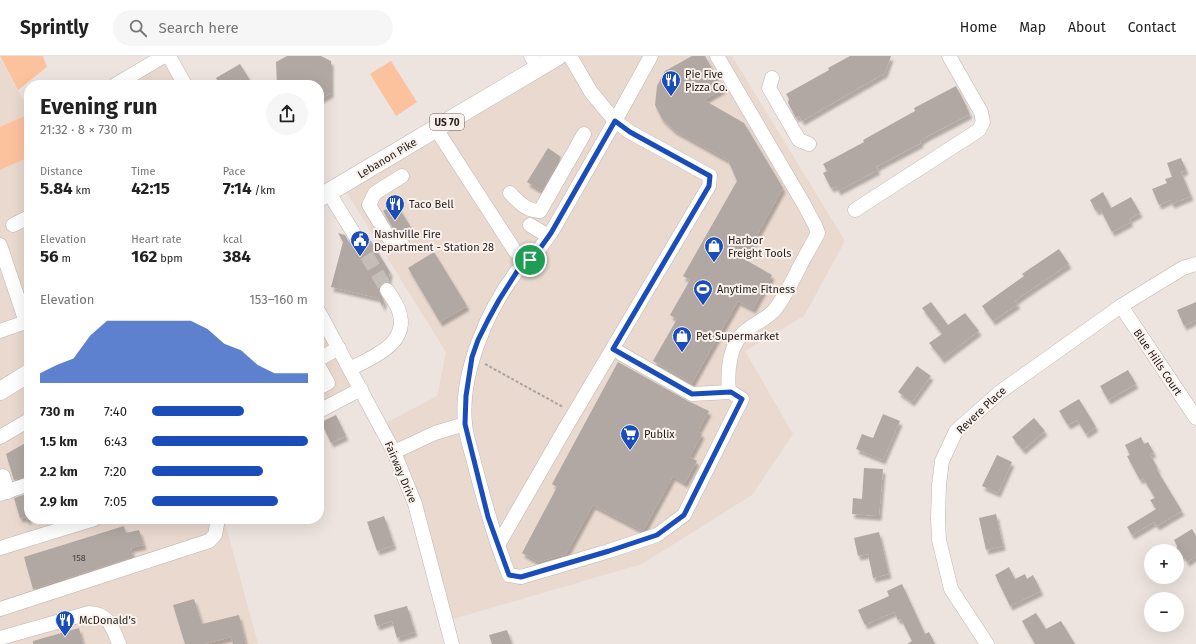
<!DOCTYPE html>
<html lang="en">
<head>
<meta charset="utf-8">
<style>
	:root { --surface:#fff; --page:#f6f6f6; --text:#222; --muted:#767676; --line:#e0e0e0; --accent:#1a4dba }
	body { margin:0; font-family:"Fira Sans",sans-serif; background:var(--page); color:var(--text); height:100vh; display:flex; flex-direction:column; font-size:15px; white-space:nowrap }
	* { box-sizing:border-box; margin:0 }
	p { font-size:13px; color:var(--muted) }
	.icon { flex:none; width:22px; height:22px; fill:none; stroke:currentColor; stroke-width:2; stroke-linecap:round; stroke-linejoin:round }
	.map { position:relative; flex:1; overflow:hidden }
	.drawer { position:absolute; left:24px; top:24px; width:300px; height:444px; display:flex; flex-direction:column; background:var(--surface); border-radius:16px; box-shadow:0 4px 16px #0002 }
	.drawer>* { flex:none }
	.fabs { position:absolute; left:1144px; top:488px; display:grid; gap:8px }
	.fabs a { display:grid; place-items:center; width:40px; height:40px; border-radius:50%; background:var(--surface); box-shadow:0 4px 16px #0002; font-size:20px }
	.pin { position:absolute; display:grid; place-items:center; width:34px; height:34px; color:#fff; margin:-17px; border:2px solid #fff; border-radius:50%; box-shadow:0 1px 4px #0007 }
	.round { display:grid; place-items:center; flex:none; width:42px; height:42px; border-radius:21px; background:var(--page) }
	.headline { display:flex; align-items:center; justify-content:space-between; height:68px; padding:0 16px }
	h1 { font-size:22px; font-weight:700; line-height:30px }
	.metrics { display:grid; grid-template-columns:repeat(3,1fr); gap:6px; height:68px; padding:4px 16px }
	.metrics div { display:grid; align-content:center }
	.metrics b { font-size:17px; font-weight:700 }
	.metrics small { font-size:11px; font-weight:400 }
	.metrics p { font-size:11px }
	.chart { height:112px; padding:8px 16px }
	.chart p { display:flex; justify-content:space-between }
	.chart svg { width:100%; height:72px; margin-top:4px; fill:var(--accent); opacity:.7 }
	ul { padding:0 16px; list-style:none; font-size:13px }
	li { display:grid; grid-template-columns:64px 48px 1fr; align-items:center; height:30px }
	li i { height:10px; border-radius:5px; background:var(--accent) }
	header { display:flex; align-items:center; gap:24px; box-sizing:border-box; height:56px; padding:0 20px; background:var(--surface); border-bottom:1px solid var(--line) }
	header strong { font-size:19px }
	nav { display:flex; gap:22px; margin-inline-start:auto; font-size:14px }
	.search { width:280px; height:36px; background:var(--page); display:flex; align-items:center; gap:10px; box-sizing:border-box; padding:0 14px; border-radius:22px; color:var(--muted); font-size:15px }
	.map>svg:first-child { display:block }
	.built { fill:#e9d9cf }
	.green { fill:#fcc29e }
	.building { fill:#b1a8a3; filter:url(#shadow) }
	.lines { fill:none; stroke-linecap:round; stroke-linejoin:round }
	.minor-tunnel { stroke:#c5bdb8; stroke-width:14; stroke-dasharray:14 7; stroke-linecap:butt }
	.minor-casing { stroke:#bdb5b0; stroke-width:15 }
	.major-casing { stroke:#bdb5b0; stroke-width:19 }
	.path { stroke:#aaa39f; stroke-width:2; stroke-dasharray:3 2; stroke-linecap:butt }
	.minor { stroke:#fff; stroke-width:14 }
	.major { stroke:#fff; stroke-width:18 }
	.route-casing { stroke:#fff; stroke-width:8 }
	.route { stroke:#1a4dba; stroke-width:5 }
	.labels { text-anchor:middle; stroke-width:4; stroke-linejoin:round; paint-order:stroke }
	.number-label { font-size:9px; fill:#46413f }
	.shield { fill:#faf1ec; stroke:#645e5c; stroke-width:1 }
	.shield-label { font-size:10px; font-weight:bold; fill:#231f1e }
	.poi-label { font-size:11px; fill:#231f1e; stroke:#faf1ec; text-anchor:start }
	.street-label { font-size:11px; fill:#231f1e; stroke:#faf1ec }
</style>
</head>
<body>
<header>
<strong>Sprintly</strong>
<div class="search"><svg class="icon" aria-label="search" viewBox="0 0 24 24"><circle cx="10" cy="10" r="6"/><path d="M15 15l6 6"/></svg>Search here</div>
<nav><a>Home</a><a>Map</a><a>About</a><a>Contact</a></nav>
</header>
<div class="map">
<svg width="1196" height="588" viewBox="0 0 1196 588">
	<defs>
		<filter id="shadow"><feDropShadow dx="2.5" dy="4.5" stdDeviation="1" flood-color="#0004"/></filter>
	</defs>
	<rect width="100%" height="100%" fill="#ede4df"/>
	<g class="built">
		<polygon points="169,0 186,29 108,29"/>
		<polygon points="558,0 732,0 845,185 804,260 745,295 793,378 752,439 642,508 446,565 415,448 380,370 437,340 446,296 342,129"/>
		<polygon points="0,2 29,54 29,463 224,463 258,588 0,588"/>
		<polygon points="319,256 361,333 319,355"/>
	</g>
	<g class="green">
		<polygon points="0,0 43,0 47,11 18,34"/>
		<polygon points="391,5 417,46 396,60 370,18"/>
		<polygon points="25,60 29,69 29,101 0,114 0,71"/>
	</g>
	<g class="building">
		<polygon points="287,0 321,0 331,5 331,37 319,44 319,29 277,29 276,6"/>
		<polygon points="692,0 705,0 723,33 704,44 744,67 783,132 744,203 772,219 753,253 738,245 692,327 653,305 677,263 670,259 690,224 683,220 737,125 728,104 674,74 662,63 655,49 657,30 665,15"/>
		<polygon points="850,0 891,0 885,17 802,65 799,60 796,62 788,47 789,43 786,38 829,14 828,12"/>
		<polygon points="240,8 253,29 220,29 216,22"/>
		<polygon points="956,30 967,51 966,51 970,58 928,80 920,85 921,87 876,111 878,114 838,135 836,130 831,132 823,117 827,115 823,108 864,86 863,84 915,55 914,52"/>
		<polygon points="548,92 561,101 542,135 527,126"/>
		<polygon points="1181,102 1186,114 1181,116 1191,140 1172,148 1170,144 1159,149 1152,133 1167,127 1165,123 1172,121 1167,107"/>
		<polygon points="1103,136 1111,152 1131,141 1140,157 1129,163 1131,166 1112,176 1100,153 1096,155 1090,144"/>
		<polygon points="396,147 412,173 401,179 397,179 383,155"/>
		<polygon points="338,177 345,179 349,186 356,189 361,188 364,183 371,185 390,216 388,226 383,227 379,231 379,235 384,245 383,251 378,242 331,231 343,186"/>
		<polygon points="1059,193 1069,208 1023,239 1015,245 1018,248 993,265 982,250 1024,220 1022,218"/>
		<polygon points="434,196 467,250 440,266 408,212"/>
		<polygon points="931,246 948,269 965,257 979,275 942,303 929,287 942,278 922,252"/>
		<polygon points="1196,246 1196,264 1184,270 1177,254"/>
		<polygon points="618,306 688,345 709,355 698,375 702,378 690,401 697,405 685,427 673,420 643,475 593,449 566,498 539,506 522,497 557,431 552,428"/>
		<polygon points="917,310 931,320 912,346 898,336"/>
		<polygon points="1128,314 1136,328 1108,344 1100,330"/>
		<polygon points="1079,343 1096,371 1086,378 1077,364 1068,369 1059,355"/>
		<polygon points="883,358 900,365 883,404 856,393 862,378 873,382"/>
		<polygon points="336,359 346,380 331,387 321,366"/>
		<polygon points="1034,362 1045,375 1023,394 1012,381"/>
		<polygon points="1141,381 1144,388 1148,386 1154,397 1150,398 1158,413 1157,414 1182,455 1157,470 1154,466 1132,479 1127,471 1156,453 1150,444 1155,442 1143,422 1140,424 1127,400 1130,399 1125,389"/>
		<polygon points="29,385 29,420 14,424 6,398"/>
		<polygon points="997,399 1012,406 998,437 982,430"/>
		<polygon points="864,412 883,413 879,460 852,458 853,442 862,443"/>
		<polygon points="29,437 29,464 27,464 26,461 20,462 14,442"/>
		<polygon points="996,458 1003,490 986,494 979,462"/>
		<polygon points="384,460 394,489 377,495 367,466"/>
		<polygon points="124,470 126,477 139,474 144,489 131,492 133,501 33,533 24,501"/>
		<polygon points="1192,473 1196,480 1196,500 1187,506 1183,499 1177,503 1177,490 1174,484"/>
		<polygon points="879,476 889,518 873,522 868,498 858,500 854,482"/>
		<polygon points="1009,511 1015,523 1025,518 1027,523 1033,519 1041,535 1010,550 995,519"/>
		<polygon points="902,528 925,578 929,576 935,588 907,588 912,585 901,563 898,564 894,556 865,569 858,554 889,540 887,535"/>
		<polygon points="194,543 202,568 239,559 246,588 233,588 231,581 205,588 185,588 173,549"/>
		<polygon points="407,550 415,576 397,582 392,565 377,570 374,559"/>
		<polygon points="1036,557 1046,573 1061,565 1075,588 1035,588 1022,565"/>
		<polygon points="79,572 83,588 33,588 33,585"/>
		<polygon points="507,574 512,588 492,588 489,579"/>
	</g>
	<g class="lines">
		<polyline class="minor-tunnel" points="356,181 387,234"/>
		<g class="minor-casing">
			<g id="minor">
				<polyline points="169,0 185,29"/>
				<polyline points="531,0 539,12"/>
				<path d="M 651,0 L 615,65 L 551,177 C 544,186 538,195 531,203 C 526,207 521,211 517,215 C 487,254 460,318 465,368 C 466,380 471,394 474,406 C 484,445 494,482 509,519 L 521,521 L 609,495 L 657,479 L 684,459 L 742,343 L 729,335 C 727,315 729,287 747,274 C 756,266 769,262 776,252 C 785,240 792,226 799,212 C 805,200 812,189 818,177 L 815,169 L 802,145 L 717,0"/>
				<polyline points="772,22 769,32 799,84 809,88"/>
				<polyline points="115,29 164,0"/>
				<polyline points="436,73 515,195 530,203"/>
				<polyline points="329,137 356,181"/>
				<path d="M 510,137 C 519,146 526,155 540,155 L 584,78"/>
				<polyline points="855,154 979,74 983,66 981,56 949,0"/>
				<polyline points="13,169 29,161"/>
				<polyline points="530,169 548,180"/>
				<polyline points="402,188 392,187 369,149 375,137 402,120"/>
				<polyline points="0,189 26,266 29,270"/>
				<polyline points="1121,250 1196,362"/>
				<polyline points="319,256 394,396 415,448 452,588"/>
				<polyline points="0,275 26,266"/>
				<polyline points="613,293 692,338 731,336"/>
				<polyline points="319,303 339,292"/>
				<polyline points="319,311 328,327 319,332"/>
				<path d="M 350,313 C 372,301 410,288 399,255 C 397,248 391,240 387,234"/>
				<polyline points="319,355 361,333"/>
				<polyline points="0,381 29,364"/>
				<polyline points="394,396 435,377 465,368"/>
				<polyline points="3,420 8,436"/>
				<polyline points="0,438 29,428"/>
				<polyline points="498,489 566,371 709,130 710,120 630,76 615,65 591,36 570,0"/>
				<polyline points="0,492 94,463"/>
				<polyline points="0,553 209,485 215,479 218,463"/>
				<path d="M 0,582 L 89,557 C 108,557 113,572 119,588"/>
				<polyline points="987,588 951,533 939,484 938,463 939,429 942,405 956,375 1000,336 1121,250 1183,212 1196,208"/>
			</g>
		</g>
		<g class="major-casing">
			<g id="major">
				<polyline points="319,142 558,0"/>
				<polyline points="0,335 29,317"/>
			</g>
		</g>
		<polyline class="path" points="485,308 563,351"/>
		<use href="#minor" class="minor"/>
		<use href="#major" class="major"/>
	</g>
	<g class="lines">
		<g class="route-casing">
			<polygon id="route" points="615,65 630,76 710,120 709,130 613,293 692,338 731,336 742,343 684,459 657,479 609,495 521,521 509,519 488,461 465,368 466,340 472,301 478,284 488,264 499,244 518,214 530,204 541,191 551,177"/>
		</g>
		<use href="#route" class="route"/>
	</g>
	<defs>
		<g id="restaurant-pin" transform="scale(1)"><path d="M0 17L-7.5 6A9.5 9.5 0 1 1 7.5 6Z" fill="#1a4dba" stroke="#faf1ec"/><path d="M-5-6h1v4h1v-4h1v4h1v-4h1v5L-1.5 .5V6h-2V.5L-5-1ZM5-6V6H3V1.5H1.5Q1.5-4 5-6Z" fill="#fff"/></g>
		<g id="civic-pin" transform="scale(1)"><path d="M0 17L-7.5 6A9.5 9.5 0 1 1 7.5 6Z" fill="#1a4dba" stroke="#faf1ec"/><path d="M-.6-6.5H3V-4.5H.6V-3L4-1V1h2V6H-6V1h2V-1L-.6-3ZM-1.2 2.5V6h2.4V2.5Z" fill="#fff"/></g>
		<g id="shop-pin" transform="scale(1)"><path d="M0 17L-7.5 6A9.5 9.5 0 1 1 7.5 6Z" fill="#1a4dba" stroke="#faf1ec"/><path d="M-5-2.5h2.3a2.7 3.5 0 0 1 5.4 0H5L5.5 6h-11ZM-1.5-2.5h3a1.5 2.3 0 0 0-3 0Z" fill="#fff"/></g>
		<g id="stadium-pin" transform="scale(1)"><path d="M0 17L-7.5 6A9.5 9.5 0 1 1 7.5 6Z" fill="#1a4dba" stroke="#faf1ec"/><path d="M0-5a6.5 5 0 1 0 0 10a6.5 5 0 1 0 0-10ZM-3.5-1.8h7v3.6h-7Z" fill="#fff"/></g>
		<g id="supermarket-pin" transform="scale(1)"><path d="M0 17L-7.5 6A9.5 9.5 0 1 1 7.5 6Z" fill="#1a4dba" stroke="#faf1ec"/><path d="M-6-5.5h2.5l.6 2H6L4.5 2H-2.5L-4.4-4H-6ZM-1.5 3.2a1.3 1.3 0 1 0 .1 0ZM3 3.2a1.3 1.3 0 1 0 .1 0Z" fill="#fff"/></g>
	</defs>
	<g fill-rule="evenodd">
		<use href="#restaurant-pin" x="671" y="24"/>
		<use href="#restaurant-pin" x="395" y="148"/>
		<use href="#civic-pin" x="360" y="184"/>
		<use href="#shop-pin" x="714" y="190"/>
		<use href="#stadium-pin" x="703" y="233"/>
		<use href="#shop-pin" x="682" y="280"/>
		<use href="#supermarket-pin" x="630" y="378"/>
		<use href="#restaurant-pin" x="65" y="564"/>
	</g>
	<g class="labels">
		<g class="number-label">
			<text x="79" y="505">158</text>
		</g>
		<rect class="shield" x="430" y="58" width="34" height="16" rx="3"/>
		<g class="shield-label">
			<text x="447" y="70">US 70</text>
		</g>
		<g class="poi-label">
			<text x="685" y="22">Pie Five<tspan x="685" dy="13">Pizza Co.</tspan></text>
			<text x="409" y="152">Taco Bell</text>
			<text x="374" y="182">Nashville Fire<tspan x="374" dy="13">Department - Station 28</tspan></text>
			<text x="728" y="188">Harbor<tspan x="728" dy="13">Freight Tools</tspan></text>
			<text x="717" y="237">Anytime Fitness</text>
			<text x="696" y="284">Pet Supermarket</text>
			<text x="644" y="382">Publix</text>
			<text x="79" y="568">McDonald's</text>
		</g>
		<g class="street-label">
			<text transform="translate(387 102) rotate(-31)" y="4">Lebanon Pike</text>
			<text transform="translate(1158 306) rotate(56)" y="4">Blue Hills Court</text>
			<text transform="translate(981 354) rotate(-43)" y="4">Revere Place</text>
			<text transform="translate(401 416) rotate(67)" y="4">Fairway Drive</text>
		</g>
	</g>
</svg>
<div class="fabs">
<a>+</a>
<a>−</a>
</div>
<div class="pin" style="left:530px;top:204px;background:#1e9e55"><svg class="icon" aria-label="arrive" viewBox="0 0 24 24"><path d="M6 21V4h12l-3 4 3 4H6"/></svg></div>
<section class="drawer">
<div class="headline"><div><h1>Evening run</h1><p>21:32 · 8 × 730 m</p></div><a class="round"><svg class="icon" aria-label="share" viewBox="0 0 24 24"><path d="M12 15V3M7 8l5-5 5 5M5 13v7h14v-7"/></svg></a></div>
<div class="metrics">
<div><p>Distance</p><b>5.84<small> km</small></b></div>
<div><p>Time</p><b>42:15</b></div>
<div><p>Pace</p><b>7:14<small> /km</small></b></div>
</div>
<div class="metrics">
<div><p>Elevation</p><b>56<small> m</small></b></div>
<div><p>Heart rate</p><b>162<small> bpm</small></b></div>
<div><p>kcal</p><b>384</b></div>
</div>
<div class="chart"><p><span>Elevation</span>153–160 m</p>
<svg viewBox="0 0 160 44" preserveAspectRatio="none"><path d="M0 44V38L10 33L20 29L30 15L40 6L50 6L60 6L70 6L80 6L90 6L100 11L110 20L120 24L130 33L140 38L150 38L160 38V44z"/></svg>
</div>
<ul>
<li><b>730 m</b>7:40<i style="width:59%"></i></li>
<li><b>1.5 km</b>6:43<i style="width:100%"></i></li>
<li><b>2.2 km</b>7:20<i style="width:71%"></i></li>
<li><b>2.9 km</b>7:05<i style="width:81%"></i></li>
</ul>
</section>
</div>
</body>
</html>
